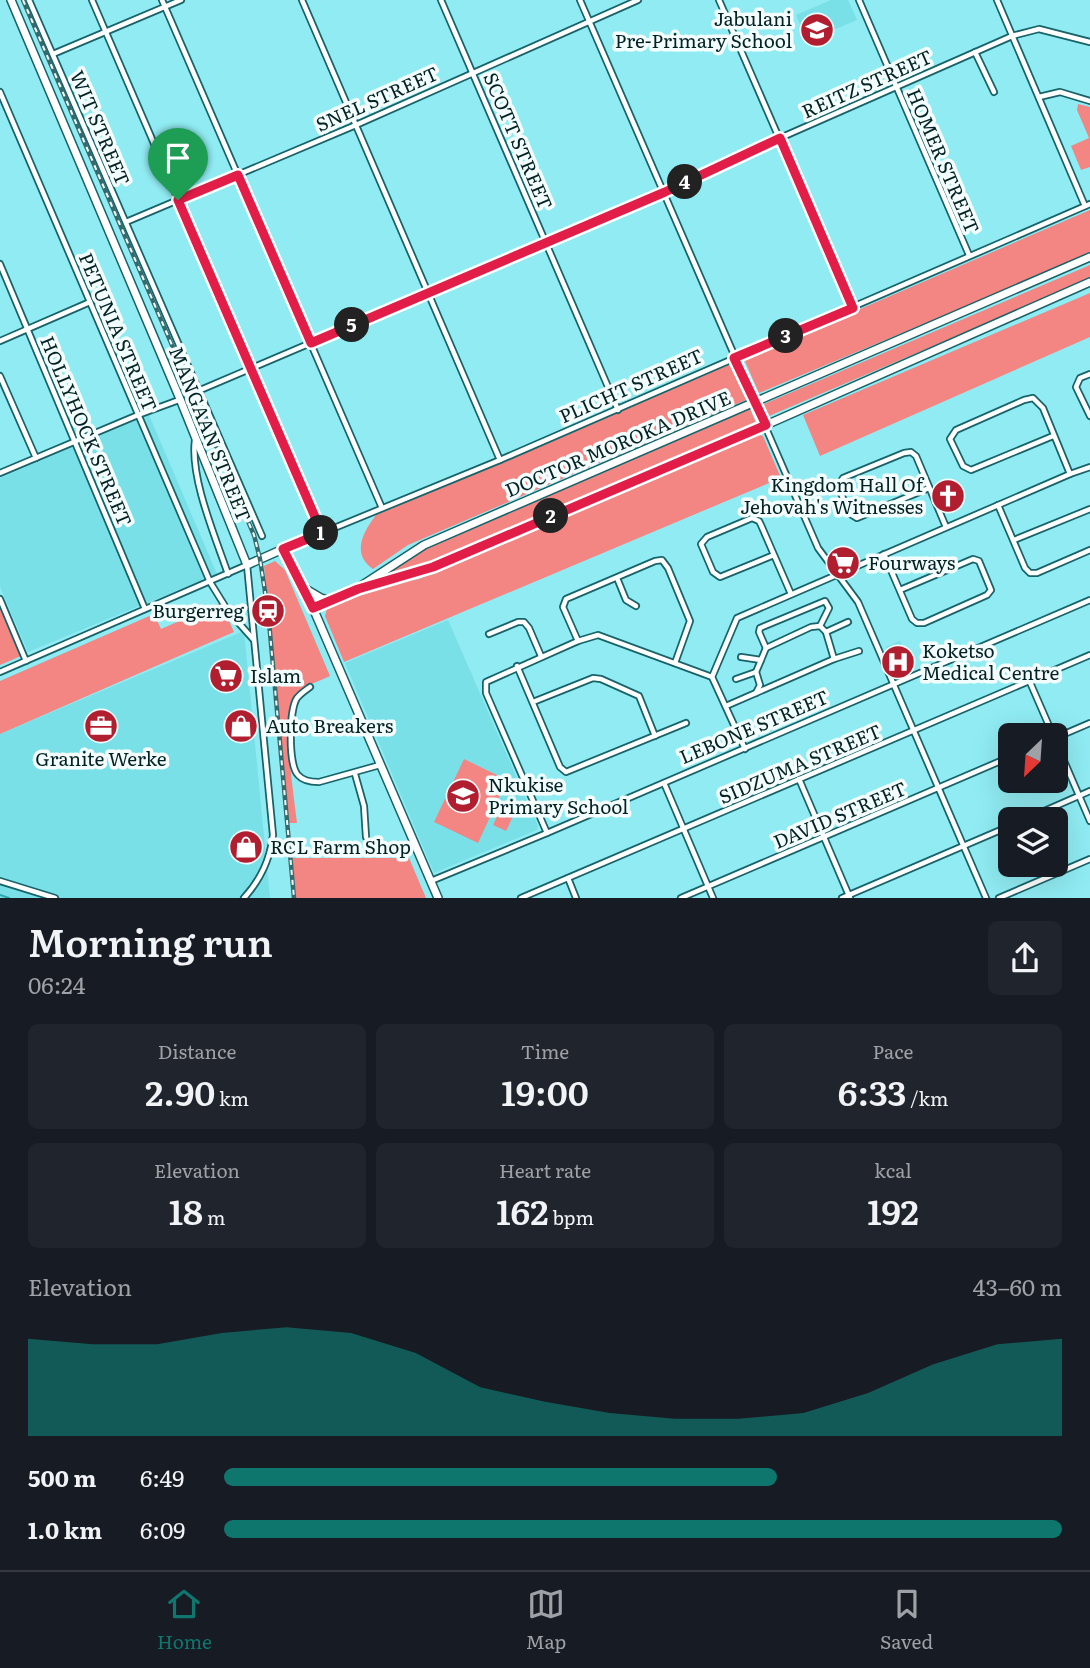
<!DOCTYPE html>
<html lang="en">
<head>
<meta charset="utf-8">
<style>
	:root { --surface:#171b24; --page:#20242c; --text:#f1f3f6; --muted:#9ea1a6; --line:#363941; --accent:#0f766e }
	body { margin:0; font-family:Literata,serif; background:var(--page); color:var(--text); height:100vh; display:flex; flex-direction:column; font-size:26px; white-space:nowrap }
	* { box-sizing:border-box; margin:0 }
	p { font-size:23px; color:var(--muted) }
	.icon { flex:none; width:38px; height:38px; fill:none; stroke:currentColor; stroke-width:2; stroke-linecap:round; stroke-linejoin:round }
	.map { position:relative; height:898px; overflow:hidden }
	.side { display:flex; flex-direction:column; background:var(--surface); flex:1 }
	.side>* { flex:none }
	.needle { width:46px; rotate:205deg }
	.buttons { position:absolute; left:998px; top:723px; display:grid; gap:14px }
	.buttons a { display:grid; place-items:center; width:70px; height:70px; border-radius:10px; background:var(--surface); box-shadow:0 7px 28px #0002; font-size:35px }
	.pin { position:absolute; display:grid; place-items:center; width:60px; height:60px; color:#fff; margin:-72px -30px; border-radius:50% 50% 50% 0; rotate:-45deg; box-shadow:0 0 7px #0007 }
	.pin .icon { rotate:45deg }
	.km { position:absolute; width:35px; height:35px; margin:-18px; border-radius:50%; background:#222; color:#fff; font-size:19px; line-height:35px; text-align:center }
	.round { display:grid; place-items:center; flex:none; width:74px; height:74px; border-radius:10px; background:var(--page) }
	.summary { display:flex; align-items:center; justify-content:space-between; height:119px; padding:0 28px }
	h1 { font-size:38px; font-weight:600; line-height:52px }
	.metrics { display:grid; grid-template-columns:repeat(3,1fr); gap:10px; height:119px; padding:7px 28px }
	.metrics div { display:grid; align-content:center; border-radius:10px; background:var(--page); text-align:center }
	.metrics b { font-size:35px; font-weight:600 }
	.metrics small { font-size:19px; font-weight:400 }
	.metrics p { font-size:19px }
	.chart { height:196px; padding:14px 28px }
	.chart p { display:flex; justify-content:space-between }
	.chart svg { width:100%; height:126px; margin-top:7px; fill:var(--accent); opacity:.7 }
	ul { padding:0 28px; list-style:none; font-size:23px }
	li { display:grid; grid-template-columns:112px 84px 1fr; align-items:center; height:52px }
	li i { height:18px; border-radius:9px; background:var(--accent) }
	.tab-bar { display:flex; justify-content:space-around; align-items:center; height:98px; border-top:2px solid var(--line); background:var(--surface); font-size:19px; color:var(--muted) }
	.tab-bar a { display:grid; justify-items:center; gap:4px }
	.tab-bar .current { color:var(--accent) }
	.map>svg:first-child { display:block }
	.built { fill:#79e0e8 }
	.green { fill:#f38583 }
	.lines { fill:none; stroke-linecap:round; stroke-linejoin:round }
	.stream { stroke:#2ea6ae; stroke-width:2 }
	.street-casing { stroke:#186369; stroke-width:8 }
	.secondary-casing { stroke:#186369; stroke-width:10 }
	.street { stroke:#fff; stroke-width:4.5 }
	.secondary { stroke:#fff; stroke-width:7 }
	.rail-casing { stroke:#366a6d; stroke-width:4.5 }
	.rail { stroke:#f4fdfd; stroke-width:2; stroke-dasharray:5; stroke-linecap:butt }
	.route-casing { stroke:#fff; stroke-width:14 }
	.route { stroke:#e11d48; stroke-width:9 }
	.labels { text-anchor:middle; stroke-width:7; stroke-linejoin:round; paint-order:stroke }
	.poi-label { font-size:19px; fill:#042224; stroke:#f4fdfd; text-anchor:start }
	.street-label { font-size:19px; fill:#042224; stroke:#f4fdfd }
</style>
</head>
<body>
<div class="map">
<svg width="1090" height="898" viewBox="0 0 1090 898">
	<rect width="100%" height="100%" fill="#90ebf2"/>
	<g class="built">
		<polygon points="831,0 848,0 857,20 807,41 796,15"/>
		<polygon points="149,415 217,574 28,652 0,587 0,478"/>
		<polygon points="448,620 538,826 537,830 434,873 345,663"/>
		<polygon points="244,631 270,898 0,898 0,734"/>
		<polygon points="900,641 905,651 900,653 908,671 901,674 897,673 886,647"/>
	</g>
	<g class="green">
		<polygon points="1078,104 1090,107 1090,167 1081,170 1071,146 1089,138 1077,110"/>
		<polygon points="1090,210 1090,254 759,393 744,359"/>
		<polygon points="1090,265 1090,279 769,416 764,404"/>
		<polygon points="1090,293 1090,337 820,456 803,415"/>
		<path d="M 729,364 L 746,400 L 408,545 L 373,569 C 351,554 363,532 376,515 Z"/>
		<polygon points="750,409 756,423 419,566 380,577 414,554"/>
		<polygon points="753,433 763,436 781,478 344,662 325,616 327,608 375,587 419,579"/>
		<path d="M 275,561 L 285,570 L 330,676 C 320,681 305,685 297,694 C 280,715 294,795 297,823 L 289,823 L 264,566 Z"/>
		<polygon points="221,603 234,632 0,734 0,681 154,614 161,629"/>
		<polygon points="0,608 21,656 0,665"/>
		<polygon points="464,759 507,780 478,843 434,822"/>
		<polygon points="504,802 517,808 506,831 493,825"/>
		<polygon points="292,858 409,858 426,898 296,898"/>
	</g>
	<g class="lines">
		<polyline class="stream" points="0,895 9,898"/>
		<g class="street-casing">
			<g id="street">
				<polyline points="29,0 262,536"/>
				<polyline points="92,0 322,533"/>
				<polyline points="162,0 382,508"/>
				<polyline points="302,0 500,460"/>
				<polyline points="441,0 618,410"/>
				<polyline points="580,0 818,548 858,602 986,898"/>
				<polyline points="719,0 853,308"/>
				<polyline points="859,0 969,255"/>
				<polyline points="997,0 1085,206"/>
				<polyline points="975,52 994,92"/>
				<polyline points="53,54 181,0"/>
				<polyline points="0,92 210,582 228,611 253,639"/>
				<polyline points="1039,97 1060,92 1090,101"/>
				<polyline points="126,222 356,125 638,0"/>
				<polyline points="0,264 145,609"/>
				<polyline points="0,341 90,302"/>
				<polyline points="1090,374 1080,378 1076,387 1090,416"/>
				<polyline points="0,376 36,458"/>
				<polyline points="198,391 665,192 780,138 1012,36 1039,29 1090,42"/>
				<polyline points="1053,436 971,470 963,466 950,439 956,430 1024,400 1033,398 1043,408 1070,474"/>
				<path d="M 195,440 C 190,478 215,536 228,574"/>
				<polyline points="0,473 138,415 179,400"/>
				<polyline points="929,488 857,518 849,513 838,486 843,478 904,453 911,452 916,456 946,527"/>
				<polyline points="998,505 1025,568 1030,573 1037,573 1090,550"/>
				<polyline points="1014,540 1090,509"/>
				<polyline points="283,549 500,460 1090,204"/>
				<polyline points="884,554 912,619 917,623 924,623 987,595 991,590 979,561 973,559 900,590"/>
				<polyline points="774,555 720,577 713,572 701,544 707,537 752,518 759,521 761,525 791,594"/>
				<polyline points="617,578 626,600 636,606"/>
				<polyline points="0,599 26,661"/>
				<polyline points="826,632 848,622"/>
				<polyline points="489,634 518,622 524,622 529,628 541,656"/>
				<polyline points="578,641 563,607 566,599 655,561 662,560 668,568 690,621 675,663"/>
				<polyline points="766,648 759,632 760,628 825,601 829,608 820,626"/>
				<polyline points="741,657 761,660"/>
				<polyline points="517,666 560,767 566,772 686,723"/>
				<path d="M 0,672 L 247,565 L 273,835 C 270,860 261,879 244,898"/>
				<polyline points="736,679 756,672"/>
				<polyline points="1029,680 1053,735"/>
				<path d="M 310,687 C 306,690 301,693 297,698 C 289,710 288,765 298,775 C 303,781 312,782 319,782 L 380,765"/>
				<polyline points="756,693 760,685 756,672 766,648 811,627 820,626 826,632 834,659"/>
				<polyline points="533,702 593,678 601,679 639,696 655,736"/>
				<polyline points="726,706 834,659 859,651"/>
				<polyline points="1055,738 1090,723"/>
				<polyline points="1055,740 1090,821"/>
				<polyline points="745,749 712,677 737,618 1070,474 1090,467"/>
				<polyline points="355,774 364,806 366,837"/>
				<polyline points="799,779 850,898"/>
				<polyline points="664,783 713,898"/>
				<polyline points="1026,819 1090,791"/>
				<polyline points="547,833 486,693 486,682 578,641 598,635 712,677"/>
				<polyline points="568,878 576,898"/>
				<polyline points="0,881 55,898"/>
				<polyline points="431,881 547,833 1090,600"/>
				<polyline points="521,898 1090,655"/>
				<polyline points="681,898 1010,757"/>
				<polyline points="842,898 1010,826"/>
				<polyline points="999,898 1090,859"/>
			</g>
		</g>
		<g class="secondary-casing">
			<g id="secondary">
				<polyline points="11,0 180,399 247,565 283,549 313,608 438,898"/>
				<polyline points="361,586 424,545 1090,257"/>
				<polyline points="304,588 321,598 331,601"/>
				<polyline points="313,608 358,589 433,567 766,425 1090,282"/>
			</g>
		</g>
		<use href="#street" class="street"/>
		<use href="#secondary" class="secondary"/>
		<g class="rail-casing">
			<polyline id="rail" points="23,0 254,535 260,559 268,611 294,898"/>
		</g>
		<use href="#rail" class="rail"/>
	</g>
	<g class="lines">
		<g class="route-casing">
			<polygon id="route" points="780,138 853,308 734,358 766,425 433,567 358,589 313,608 283,549 322,533 178,200 238,175 311,343 665,192"/>
		</g>
		<use href="#route" class="route"/>
	</g>
	<defs>
		<g id="school-disc" transform="scale(1.75)"><circle r="9.5" fill="#b11e2f" stroke="#f4fdfd"/><path d="M0-5L7-2L0 1L-7-2ZM-4 1L0 2.5L4 1V4Q0 6-4 4Z" fill="#fff"/></g>
		<g id="church-disc" transform="scale(1.75)"><circle r="9.5" fill="#b11e2f" stroke="#f4fdfd"/><path d="M-1.2-6h2.4v3.5h3.3v2.4h-3.3V6h-2.4V-.1h-3.3v-2.4h3.3Z" fill="#fff"/></g>
		<g id="supermarket-disc" transform="scale(1.75)"><circle r="9.5" fill="#b11e2f" stroke="#f4fdfd"/><path d="M-6-5.5h2.5l.6 2H6L4.5 2H-2.5L-4.4-4H-6ZM-1.5 3.2a1.3 1.3 0 1 0 .1 0ZM3 3.2a1.3 1.3 0 1 0 .1 0Z" fill="#fff"/></g>
		<g id="station-disc" transform="scale(1.75)"><circle r="9.5" fill="#b11e2f" stroke="#f4fdfd"/><path d="M-3-6H3Q5-6 5-4V2Q5 4 3 4L4.5 6H3L1.5 4h-3L-3 6H-4.5L-3 4Q-5 4-5 2V-4Q-5-6-3-6ZM-3.5-4v3h7v-3ZM-3.5 1v1.5H-2V1ZM2 1v1.5H3.5V1Z" fill="#fff"/></g>
		<g id="hospital-disc" transform="scale(1.75)"><circle r="9.5" fill="#b11e2f" stroke="#f4fdfd"/><path d="M-5-5h3v3.5h4V-5h3V5h-3V1.5h-4V5h-3Z" fill="#fff"/></g>
		<g id="office-disc" transform="scale(1.75)"><circle r="9.5" fill="#b11e2f" stroke="#f4fdfd"/><path d="M-6-3h4V-5.5h4V-3h4V5H-6ZM-1-4.5V-3h2v-1.5ZM-6 0V1H6V0Z" fill="#fff"/></g>
		<g id="shop-disc" transform="scale(1.75)"><circle r="9.5" fill="#b11e2f" stroke="#f4fdfd"/><path d="M-5-2.5h2.3a2.7 3.5 0 0 1 5.4 0H5L5.5 6h-11ZM-1.5-2.5h3a1.5 2.3 0 0 0-3 0Z" fill="#fff"/></g>
	</defs>
	<g fill-rule="evenodd">
		<use href="#school-disc" x="817" y="30"/>
		<use href="#church-disc" x="948" y="496"/>
		<use href="#supermarket-disc" x="843" y="563"/>
		<use href="#station-disc" x="268" y="611"/>
		<use href="#hospital-disc" x="898" y="662"/>
		<use href="#supermarket-disc" x="226" y="676"/>
		<use href="#office-disc" x="101" y="726"/>
		<use href="#shop-disc" x="241" y="726"/>
		<use href="#school-disc" x="463" y="796"/>
		<use href="#shop-disc" x="246" y="847"/>
	</g>
	<g class="labels">
		<g class="poi-label">
			<text x="792" y="26" text-anchor="end">Jabulani<tspan x="792" dy="22">Pre-Primary School</tspan></text>
			<text x="923" y="492" text-anchor="end">Kingdom Hall Of<tspan x="923" dy="22">Jehovah's Witnesses</tspan></text>
			<text x="868" y="570">Fourways</text>
			<text x="244" y="618" text-anchor="end">Burgerreg</text>
			<text x="922" y="658">Koketso<tspan x="922" dy="22">Medical Centre</tspan></text>
			<text x="250" y="683">Islam</text>
			<text x="266" y="733">Auto Breakers</text>
			<text x="101" y="766" text-anchor="middle">Granite Werke</text>
			<text x="488" y="792">Nkukise<tspan x="488" dy="22">Primary School</tspan></text>
			<text x="270" y="854">RCL Farm Shop</text>
		</g>
		<g class="street-label">
			<text transform="translate(867 84) rotate(-24)" y="7">REITZ STREET</text>
			<text transform="translate(377 99) rotate(-24)" y="7">SNEL STREET</text>
			<text transform="translate(100 128) rotate(67)" y="7">WIT STREET</text>
			<text transform="translate(518 141) rotate(67)" y="7">SCOTT STREET</text>
			<text transform="translate(943 161) rotate(67)" y="7">HOMER STREET</text>
			<text transform="translate(118 332) rotate(67)" y="7">PETUNIA STREET</text>
			<text transform="translate(631 386) rotate(-24)" y="7">PLICHT STREET</text>
			<text transform="translate(86 431) rotate(67)" y="7">HOLLYHOCK STREET</text>
			<text transform="translate(210 434) rotate(68)" y="7">MANGAAN STREET</text>
			<text transform="translate(618 444) rotate(-23)" y="7">DOCTOR MOROKA DRIVE</text>
			<text transform="translate(754 727) rotate(-23)" y="7">LEBONE STREET</text>
			<text transform="translate(800 764) rotate(-23)" y="7">SIDZUMA STREET</text>
			<text transform="translate(840 815) rotate(-23)" y="7">DAVID STREET</text>
		</g>
	</g>
</svg>
<div class="buttons">
<a><svg class="needle" viewBox="-14 -14 28 28"><path d="M0-13l5 13h-10z" fill="#e53935"/><path d="M0 13l5-13h-10z" fill="#9ea1a6"/></svg></a>
<a><svg class="icon" aria-label="layers" viewBox="0 0 24 24"><path d="M12 4l9 5-9 5-9-5zM3 14l9 5 9-5"/></svg></a>
</div>
<div class="pin" style="left:178px;top:200px;background:#1e9e55"><svg class="icon" aria-label="arrive" viewBox="0 0 24 24"><path d="M6 21V4h12l-3 4 3 4H6"/></svg></div>
<b class="km" style="left:321px;top:533px">1</b>
<b class="km" style="left:551px;top:516px">2</b>
<b class="km" style="left:786px;top:336px">3</b>
<b class="km" style="left:685px;top:182px">4</b>
<b class="km" style="left:352px;top:325px">5</b>
</div>
<section class="side">
<div class="summary"><div><h1>Morning run</h1><p>06:24</p></div><a class="round"><svg class="icon" aria-label="share" viewBox="0 0 24 24"><path d="M12 15V3M7 8l5-5 5 5M5 13v7h14v-7"/></svg></a></div>
<div class="metrics">
<div><p>Distance</p><b>2.90<small> km</small></b></div>
<div><p>Time</p><b>19:00</b></div>
<div><p>Pace</p><b>6:33<small> /km</small></b></div>
</div>
<div class="metrics">
<div><p>Elevation</p><b>18<small> m</small></b></div>
<div><p>Heart rate</p><b>162<small> bpm</small></b></div>
<div><p>kcal</p><b>192</b></div>
</div>
<div class="chart"><p><span>Elevation</span>43–60 m</p>
<svg viewBox="0 0 160 44" preserveAspectRatio="none"><path d="M0 44V10L10 12L20 12L30 8L40 6L50 8L60 15L70 27L80 32L90 36L100 38L110 38L120 36L130 29L140 19L150 12L160 10V44z"/></svg>
</div>
<ul>
<li><b>500 m</b>6:49<i style="width:66%"></i></li>
<li><b>1.0 km</b>6:09<i style="width:100%"></i></li>
</ul>
</section>
<nav class="tab-bar">
<a class="current"><svg class="icon" aria-label="home" viewBox="0 0 24 24"><path d="M3 11l9-7 9 7M6 9v11h12V9"/></svg>Home</a>
<a><svg class="icon" aria-label="map" viewBox="0 0 24 24"><path d="M3 6l6-2 6 2 6-2v14l-6 2-6-2-6 2zM9 4v14M15 6v14"/></svg>Map</a>
<a><svg class="icon" aria-label="saved" viewBox="0 0 24 24"><path d="M7 4h10v16l-5-4-5 4z"/></svg>Saved</a>
</nav>
</body>
</html>
